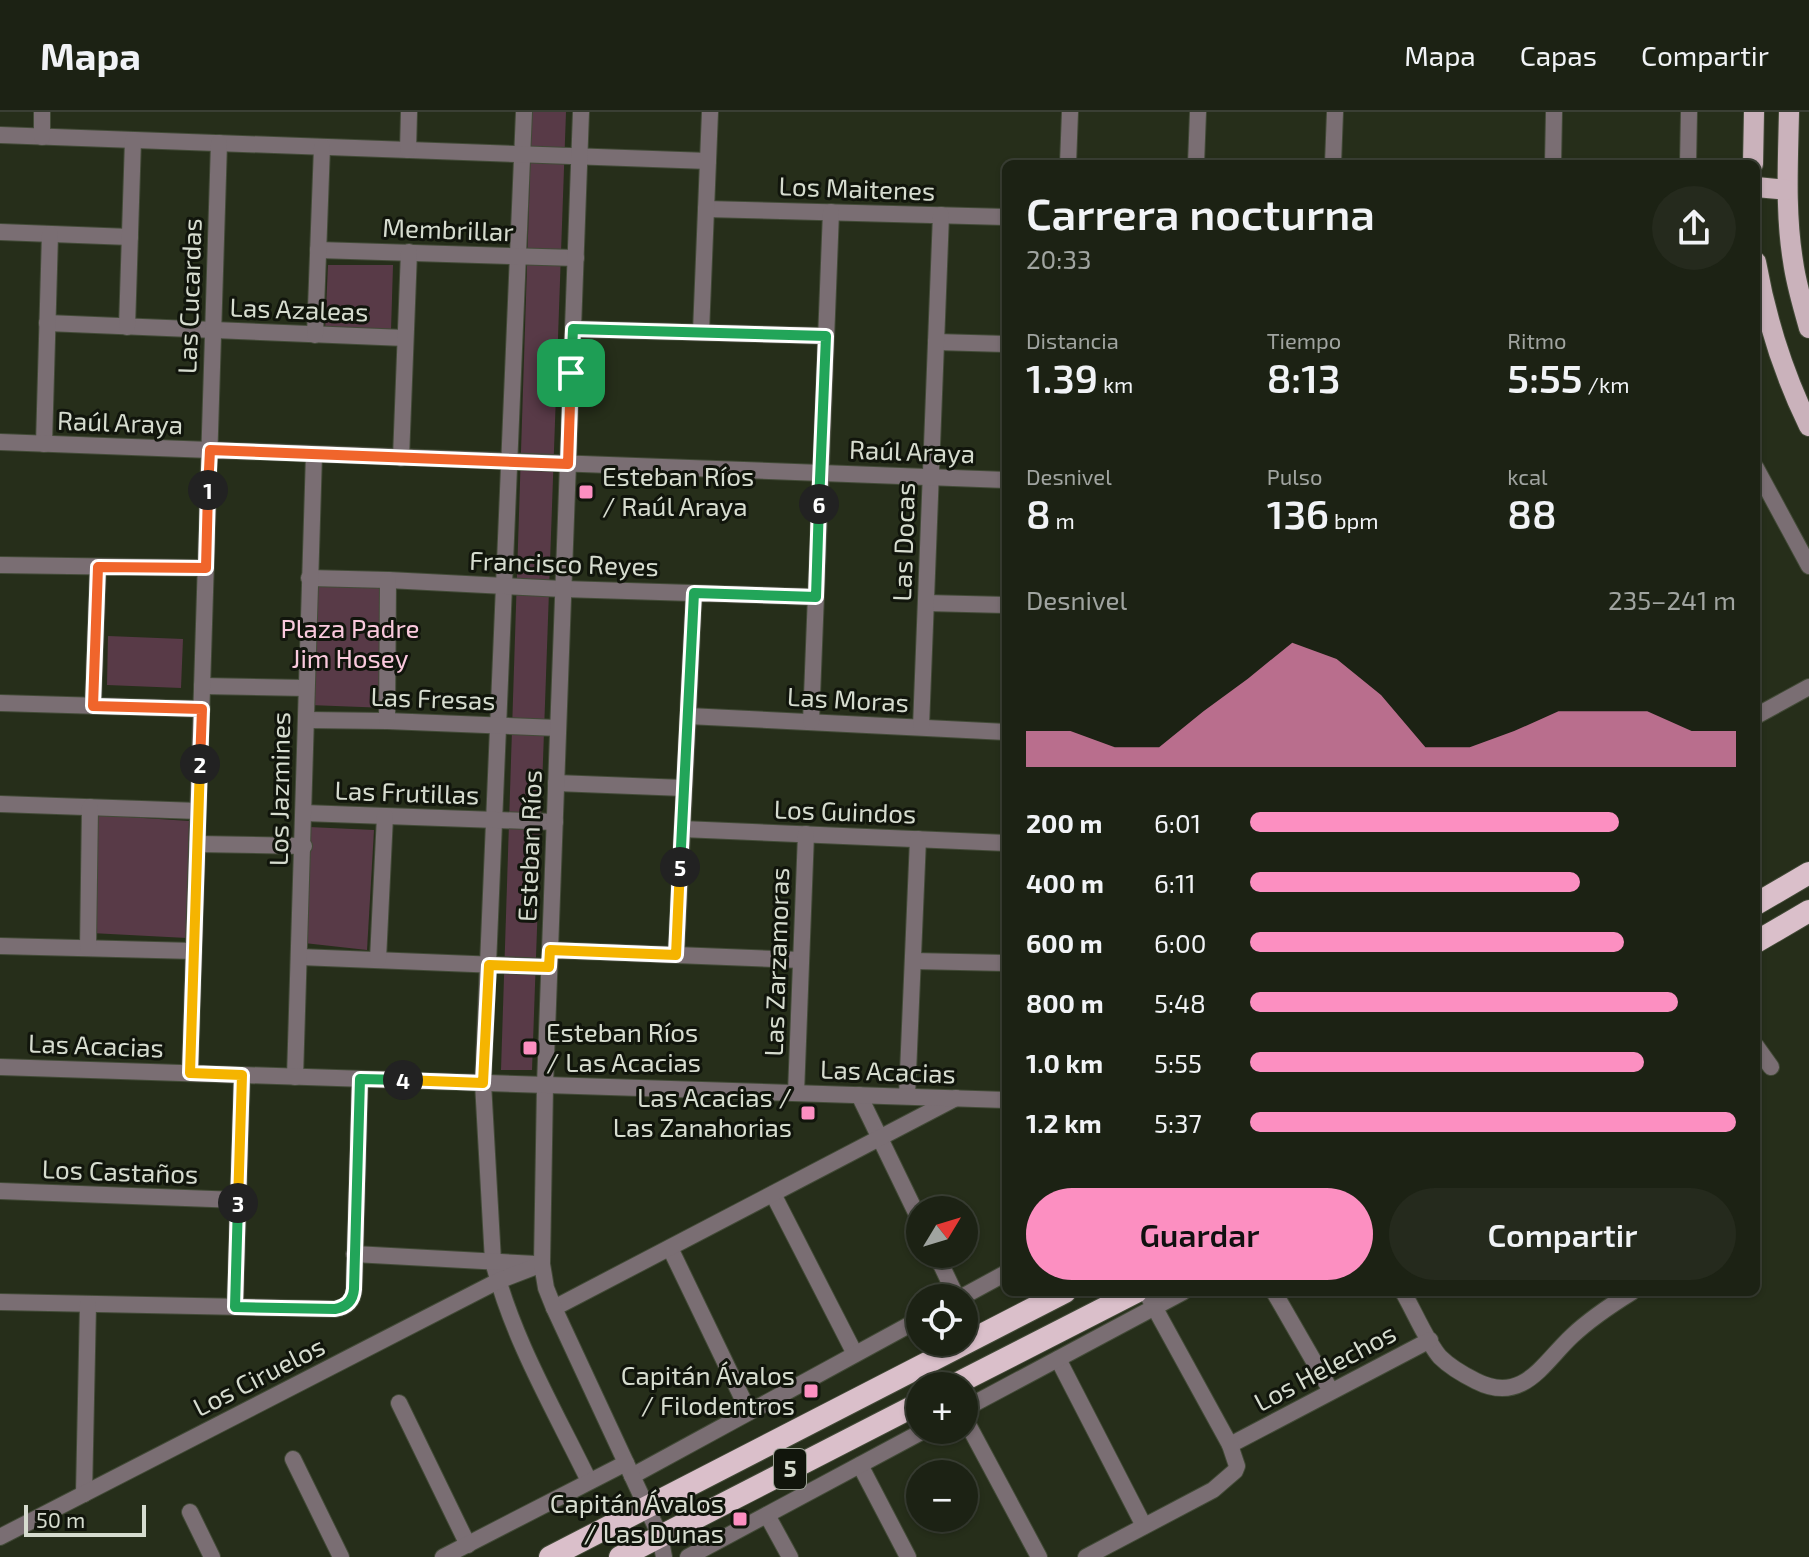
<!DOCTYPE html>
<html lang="es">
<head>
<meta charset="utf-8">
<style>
	:root { --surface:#1c2214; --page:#252a1d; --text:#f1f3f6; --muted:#a0a4a0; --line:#3a3f34; --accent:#fc8fc1 }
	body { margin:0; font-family:"Exo 2",sans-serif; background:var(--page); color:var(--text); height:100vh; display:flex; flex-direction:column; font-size:30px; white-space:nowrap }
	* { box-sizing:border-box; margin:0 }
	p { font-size:26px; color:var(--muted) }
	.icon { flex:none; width:44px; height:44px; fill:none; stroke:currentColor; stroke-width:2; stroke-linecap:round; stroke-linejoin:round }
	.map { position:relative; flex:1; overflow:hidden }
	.panel { position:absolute; left:1002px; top:48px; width:758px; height:1136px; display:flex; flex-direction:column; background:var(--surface); border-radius:12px; box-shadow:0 2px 6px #0004,0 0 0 2px var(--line) }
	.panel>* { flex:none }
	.needle { width:52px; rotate:52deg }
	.buttons { position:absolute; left:906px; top:1084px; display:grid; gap:16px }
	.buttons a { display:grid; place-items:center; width:72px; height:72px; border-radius:50%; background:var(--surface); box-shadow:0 2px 6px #0004,0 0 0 2px var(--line); font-size:40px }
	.scale { position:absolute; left:24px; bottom:20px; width:122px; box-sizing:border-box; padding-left:8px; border:4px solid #d6dccf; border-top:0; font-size:22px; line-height:28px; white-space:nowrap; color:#d6dccf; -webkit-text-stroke:6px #11150c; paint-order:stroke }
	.pin { position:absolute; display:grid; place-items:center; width:68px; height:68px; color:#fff; margin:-34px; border-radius:16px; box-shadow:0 4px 12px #0006 }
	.km { position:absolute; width:40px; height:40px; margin:-20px; border-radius:50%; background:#222; color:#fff; font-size:22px; line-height:40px; text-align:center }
	.round { display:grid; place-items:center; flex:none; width:84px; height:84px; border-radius:42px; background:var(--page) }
	.summary { display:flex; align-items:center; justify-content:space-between; height:136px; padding:0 24px }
	h1 { font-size:44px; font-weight:600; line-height:60px }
	.figures { display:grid; grid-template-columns:repeat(3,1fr); gap:12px; height:136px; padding:8px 24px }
	.figures div { display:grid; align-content:center }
	.figures b { font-size:40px; font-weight:600 }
	.figures small { font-size:22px; font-weight:400 }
	.figures p { font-size:22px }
	.chart { height:224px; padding:16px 24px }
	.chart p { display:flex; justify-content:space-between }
	.chart svg { width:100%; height:144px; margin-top:8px; fill:var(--accent); opacity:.7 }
	.cta { display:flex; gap:16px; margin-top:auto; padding:16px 24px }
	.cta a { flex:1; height:92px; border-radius:48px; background:var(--accent); color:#111; font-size:32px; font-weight:600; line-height:92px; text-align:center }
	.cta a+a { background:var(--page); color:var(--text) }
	ul { padding:0 24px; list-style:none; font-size:26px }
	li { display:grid; grid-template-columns:128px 96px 1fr; align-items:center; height:60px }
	li i { height:20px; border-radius:10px; background:var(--accent) }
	header { display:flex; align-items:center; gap:48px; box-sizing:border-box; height:112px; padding:0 40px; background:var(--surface); border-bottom:2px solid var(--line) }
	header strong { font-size:38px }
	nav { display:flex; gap:44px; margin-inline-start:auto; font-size:28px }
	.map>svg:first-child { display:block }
	.green { fill:#583a47 }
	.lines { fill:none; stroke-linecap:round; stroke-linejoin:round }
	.minor-casing { stroke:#424a37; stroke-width:18 }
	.tertiary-casing { stroke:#424a37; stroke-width:18 }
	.primary-casing { stroke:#424a37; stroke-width:22 }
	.trunk-casing { stroke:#424a37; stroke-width:24 }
	.minor { stroke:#7a6e73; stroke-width:16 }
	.tertiary { stroke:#7a6e73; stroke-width:16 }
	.primary { stroke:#cab2bb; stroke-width:20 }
	.trunk { stroke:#dabfca; stroke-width:22 }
	.split-1-casing { stroke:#fff; stroke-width:16 }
	.split-2-casing { stroke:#fff; stroke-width:16 }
	.split-3-casing { stroke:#fff; stroke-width:16 }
	.split-4-casing { stroke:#fff; stroke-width:16 }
	.split-5-casing { stroke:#fff; stroke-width:16 }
	.split-6-casing { stroke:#fff; stroke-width:16 }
	.split-7-casing { stroke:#fff; stroke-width:16 }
	.split-1 { stroke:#f0652b; stroke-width:10 }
	.split-2 { stroke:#f0652b; stroke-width:10 }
	.split-3 { stroke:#f5b400; stroke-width:10 }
	.split-4 { stroke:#22a559; stroke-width:10 }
	.split-5 { stroke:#f5b400; stroke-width:10 }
	.split-6 { stroke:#22a559; stroke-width:10 }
	.split-7 { stroke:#22a559; stroke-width:10 }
	.poi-dot { fill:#fc8fc1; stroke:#11150c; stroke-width:3 }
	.labels { text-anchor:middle; stroke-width:6; stroke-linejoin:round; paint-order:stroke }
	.shield { fill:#11150c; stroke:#9ba094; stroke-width:2 }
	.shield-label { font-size:24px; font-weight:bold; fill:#d6dccf }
	.street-label { font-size:26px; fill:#d6dccf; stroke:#11150c }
	.poi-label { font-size:26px; fill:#d6dccf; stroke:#11150c; text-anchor:end }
	.park-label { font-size:26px; fill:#fac9dd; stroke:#11150c }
</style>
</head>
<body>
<header>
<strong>Mapa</strong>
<nav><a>Mapa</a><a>Capas</a><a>Compartir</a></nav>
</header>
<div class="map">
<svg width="1809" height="1445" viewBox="0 0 1809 1445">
	<rect width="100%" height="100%" fill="#262e1a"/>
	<g class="green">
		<polygon points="532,0 566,0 532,958 501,958"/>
		<polygon points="328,153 393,153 391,219 325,220"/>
		<polygon points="313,468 392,471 388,596 309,593"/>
		<polygon points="108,524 183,527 181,576 107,573"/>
		<polygon points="98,703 189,709 187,826 91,821"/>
		<polygon points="309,715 374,718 367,838 304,831"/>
	</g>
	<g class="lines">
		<g class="minor-casing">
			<g id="minor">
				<path d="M 524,0 L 483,971 L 493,1149 C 512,1226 554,1297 589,1369"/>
				<polyline points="0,23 708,49"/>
				<polyline points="42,25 42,0"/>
				<polyline points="408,38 409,0"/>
				<polyline points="1068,52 1070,0"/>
				<polyline points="1333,52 1335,0"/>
				<polyline points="1553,52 1554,0"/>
				<polyline points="1688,52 1689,0"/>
				<polyline points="706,97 1006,105"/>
				<polyline points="0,120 130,125"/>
				<polyline points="318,138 576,146"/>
				<polyline points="47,211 405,226"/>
				<polyline points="127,215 133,28"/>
				<polyline points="573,217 826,224"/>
				<polyline points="701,220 710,0"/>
				<polyline points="315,223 322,35"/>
				<polyline points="936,230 1006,232"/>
				<polyline points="44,332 50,122"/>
				<polyline points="401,346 409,140"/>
				<polyline points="1756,356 1809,454"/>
				<polyline points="0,453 206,456"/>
				<polyline points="309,466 388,468 563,477 816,485"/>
				<polyline points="926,491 1006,493"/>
				<polyline points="202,574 306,576"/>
				<polyline points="0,591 202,597"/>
				<polyline points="93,594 98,455"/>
				<polyline points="688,604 1006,620"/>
				<polyline points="1756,604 1809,575"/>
				<polyline points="306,608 387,609 558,616"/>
				<polyline points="387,609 388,468"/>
				<polyline points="811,610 831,100"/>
				<polyline points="921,615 941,103"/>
				<polyline points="556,671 684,676"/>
				<polyline points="0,692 198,699"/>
				<polyline points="304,701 555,710"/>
				<polyline points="682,717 1006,731"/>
				<polyline points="197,732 304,734"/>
				<polyline points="0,834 194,839"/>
				<polyline points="88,836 90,695"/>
				<polyline points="550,838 801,848"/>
				<polyline points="676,843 694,481"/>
				<polyline points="300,845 549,855"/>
				<polyline points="378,847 385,704"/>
				<polyline points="913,849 1006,851"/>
				<polyline points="1756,934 1771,955"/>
				<polyline points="190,961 219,31"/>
				<polyline points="295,965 314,342"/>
				<polyline points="796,981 806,722"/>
				<polyline points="859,983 920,1109"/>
				<polyline points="907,984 918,727"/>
				<polyline points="0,1079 238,1088"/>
				<polyline points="773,1082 855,1242"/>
				<polyline points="670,1136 749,1300"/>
				<polyline points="354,1142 536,1152"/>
				<polyline points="936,1142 957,1186"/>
				<polyline points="1274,1180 1331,1279"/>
				<path d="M 1403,1180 C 1413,1197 1428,1232 1440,1245 C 1450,1255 1464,1263 1476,1269 C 1523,1293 1543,1251 1572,1224 C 1590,1207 1611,1193 1632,1180"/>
				<polyline points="960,1186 1006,1161"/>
				<path d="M 0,1190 L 335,1197 C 347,1195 353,1189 354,1177 L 360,967"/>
				<polyline points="235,1195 242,963"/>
				<polyline points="554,1196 956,986"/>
				<polyline points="1058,1247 1144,1414"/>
				<polyline points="399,1291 468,1433"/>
				<polyline points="964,1297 1183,1180"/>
				<polyline points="964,1305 1039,1445"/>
				<polyline points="1230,1333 1430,1228"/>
				<polyline points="293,1347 341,1445"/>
				<polyline points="860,1353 908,1445"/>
				<polyline points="632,1364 920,1207"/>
				<polyline points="84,1382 88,1192"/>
				<polyline points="190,1400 212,1445"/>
				<polyline points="767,1403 790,1445"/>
				<polyline points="660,1424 664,1445"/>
				<polyline points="0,1425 498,1169 542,1152"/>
				<polyline points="443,1445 626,1351"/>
				<polyline points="688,1445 925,1318"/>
				<polyline points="1086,1445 1213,1378 1235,1359 1237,1354 1230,1333 1146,1180"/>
			</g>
		</g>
		<g class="tertiary-casing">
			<g id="tertiary">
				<polyline points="581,0 545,973 542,1152 546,1176 554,1196 660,1424"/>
				<polyline points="1196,52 1198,0"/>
				<polyline points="0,330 1006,368"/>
				<polyline points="0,955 1006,988"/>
			</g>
		</g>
		<g class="primary-casing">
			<g id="primary">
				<path d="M 1789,0 C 1788,50 1785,100 1793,149 C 1796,172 1803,194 1809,216"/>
				<polyline points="1753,52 1754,0"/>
				<polyline points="1756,75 1787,78"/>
				<path d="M 1756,150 C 1766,206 1784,263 1809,314"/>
			</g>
		</g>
		<g class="trunk-casing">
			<g id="trunk">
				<polyline points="1756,792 1809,761"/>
				<polyline points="1756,830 1809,799"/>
				<polyline points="952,1274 1136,1180"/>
				<polyline points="550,1445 1065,1180"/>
				<polyline points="620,1445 920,1291"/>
			</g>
		</g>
		<use href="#minor" class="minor"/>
		<use href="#tertiary" class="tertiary"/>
		<use href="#primary" class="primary"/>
		<use href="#trunk" class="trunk"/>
	</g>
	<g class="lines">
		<g class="split-1-casing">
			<polyline id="split-1" points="208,378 210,338 568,352 571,261"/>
		</g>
		<g class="split-2-casing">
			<polyline id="split-2" points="200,652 202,597 93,594 98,455 206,456 208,378"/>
		</g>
		<g class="split-3-casing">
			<polyline id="split-3" points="200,652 190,961 242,963 238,1091"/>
		</g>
		<g class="split-4-casing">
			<path id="split-4" d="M 238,1091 L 235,1195 L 335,1197 C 346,1195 353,1189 354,1177 L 360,967 L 403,968"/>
		</g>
		<g class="split-5-casing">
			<polyline id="split-5" points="403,968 483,971 489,853 549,855 550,838 676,843 680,755"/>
		</g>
		<g class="split-6-casing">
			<polyline id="split-6" points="680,755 694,481 816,485 819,392"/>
		</g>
		<g class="split-7-casing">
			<polyline id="split-7" points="571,261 573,217 826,224 819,392"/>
		</g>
		<use href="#split-1" class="split-1"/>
		<use href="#split-2" class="split-2"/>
		<use href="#split-3" class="split-3"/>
		<use href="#split-4" class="split-4"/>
		<use href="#split-5" class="split-5"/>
		<use href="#split-6" class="split-6"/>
		<use href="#split-7" class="split-7"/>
	</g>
	<g class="poi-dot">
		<rect x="578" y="372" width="16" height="16" rx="4"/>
		<rect x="522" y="928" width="16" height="16" rx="4"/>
		<rect x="800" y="993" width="16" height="16" rx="4"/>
		<rect x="803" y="1271" width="16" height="16" rx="4"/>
		<rect x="732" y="1399" width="16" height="16" rx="4"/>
	</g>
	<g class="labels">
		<rect class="shield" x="774" y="1337" width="32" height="40" rx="6"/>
		<g class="shield-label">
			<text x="790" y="1365">5</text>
		</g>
		<g class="street-label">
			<text transform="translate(857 77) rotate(2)" y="9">Los Maitenes</text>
			<text transform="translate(448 118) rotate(2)" y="9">Membrillar</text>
			<text transform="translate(190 184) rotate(-88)" y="9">Las Cucardas</text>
			<text transform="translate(299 198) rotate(2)" y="9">Las Azaleas</text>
			<text transform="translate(120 311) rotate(2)" y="9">Raúl Araya</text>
			<text transform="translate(912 340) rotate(2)" y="9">Raúl Araya</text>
			<text transform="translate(904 430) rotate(-88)" y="9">Las Docas</text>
			<text transform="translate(564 452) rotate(2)" y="9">Francisco Reyes</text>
			<text transform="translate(433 587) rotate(2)" y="9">Las Fresas</text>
			<text transform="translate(848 588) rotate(3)" y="9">Las Moras</text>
			<text transform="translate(280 677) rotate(-89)" y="9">Los Jazmines</text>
			<text transform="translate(407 681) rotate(2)" y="9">Las Frutillas</text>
			<text transform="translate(845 700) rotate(2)" y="9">Los Guindos</text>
			<text transform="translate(530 734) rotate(-88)" y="9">Esteban Ríos</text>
			<text transform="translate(777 850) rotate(-88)" y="9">Las Zarzamoras</text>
			<text transform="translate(96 934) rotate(2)" y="9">Las Acacias</text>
			<text transform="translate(888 960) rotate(2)" y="9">Las Acacias</text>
			<text transform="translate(120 1060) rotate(2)" y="9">Los Castaños</text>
			<text transform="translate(1325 1256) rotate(-28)" y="9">Los Helechos</text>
			<text transform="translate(259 1265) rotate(-27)" y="9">Los Ciruelos</text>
		</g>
		<g class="poi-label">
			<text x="602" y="374" text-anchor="start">Esteban Ríos<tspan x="602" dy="30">/ Raúl Araya</tspan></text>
			<text x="546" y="930" text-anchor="start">Esteban Ríos<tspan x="546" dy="30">/ Las Acacias</tspan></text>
			<text x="792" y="995">Las Acacias /<tspan x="792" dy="30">Las Zanahorias</tspan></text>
			<text x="795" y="1273">Capitán Ávalos<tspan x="795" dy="30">/ Filodentros</tspan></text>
			<text x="724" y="1401">Capitán Ávalos<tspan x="724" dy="30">/ Las Dunas</tspan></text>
		</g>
		<g class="park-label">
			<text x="350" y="526">Plaza Padre<tspan x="350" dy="30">Jim Hosey</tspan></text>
		</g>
	</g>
</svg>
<div class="buttons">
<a><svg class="needle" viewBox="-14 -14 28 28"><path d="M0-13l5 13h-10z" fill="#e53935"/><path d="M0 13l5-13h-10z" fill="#a0a4a0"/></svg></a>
<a><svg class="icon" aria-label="locate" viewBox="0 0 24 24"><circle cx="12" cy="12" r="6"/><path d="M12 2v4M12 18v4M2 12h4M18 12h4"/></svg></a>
<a>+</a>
<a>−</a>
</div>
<div class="scale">50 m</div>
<div class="pin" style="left:571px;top:261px;background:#1e9e55"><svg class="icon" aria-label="arrive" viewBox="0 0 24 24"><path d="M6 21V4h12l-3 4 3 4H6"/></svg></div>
<b class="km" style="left:208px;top:378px">1</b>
<b class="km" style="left:200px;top:652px">2</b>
<b class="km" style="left:238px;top:1091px">3</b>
<b class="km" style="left:403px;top:968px">4</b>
<b class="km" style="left:680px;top:755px">5</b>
<b class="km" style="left:819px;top:392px">6</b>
<section class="panel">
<div class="summary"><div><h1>Carrera nocturna</h1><p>20:33</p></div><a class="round"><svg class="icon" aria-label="share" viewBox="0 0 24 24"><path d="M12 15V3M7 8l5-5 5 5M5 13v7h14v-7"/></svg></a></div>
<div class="figures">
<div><p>Distancia</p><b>1.39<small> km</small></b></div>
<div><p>Tiempo</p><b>8:13</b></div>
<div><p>Ritmo</p><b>5:55<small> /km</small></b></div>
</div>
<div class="figures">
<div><p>Desnivel</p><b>8<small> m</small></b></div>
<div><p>Pulso</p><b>136<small> bpm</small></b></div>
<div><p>kcal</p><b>88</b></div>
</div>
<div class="chart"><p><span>Desnivel</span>235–241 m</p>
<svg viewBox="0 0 160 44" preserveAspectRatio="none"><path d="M0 44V33L10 33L20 38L30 38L40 27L50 17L60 6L70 11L80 22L90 38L100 38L110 33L120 27L130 27L140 27L150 33L160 33V44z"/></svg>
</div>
<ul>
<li><b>200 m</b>6:01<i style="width:76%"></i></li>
<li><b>400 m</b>6:11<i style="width:68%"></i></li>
<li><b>600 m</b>6:00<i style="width:77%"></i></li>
<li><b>800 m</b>5:48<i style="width:88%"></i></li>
<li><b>1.0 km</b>5:55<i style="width:81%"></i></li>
<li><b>1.2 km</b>5:37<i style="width:100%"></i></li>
</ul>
<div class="cta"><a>Guardar</a><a>Compartir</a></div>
</section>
</div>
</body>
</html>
